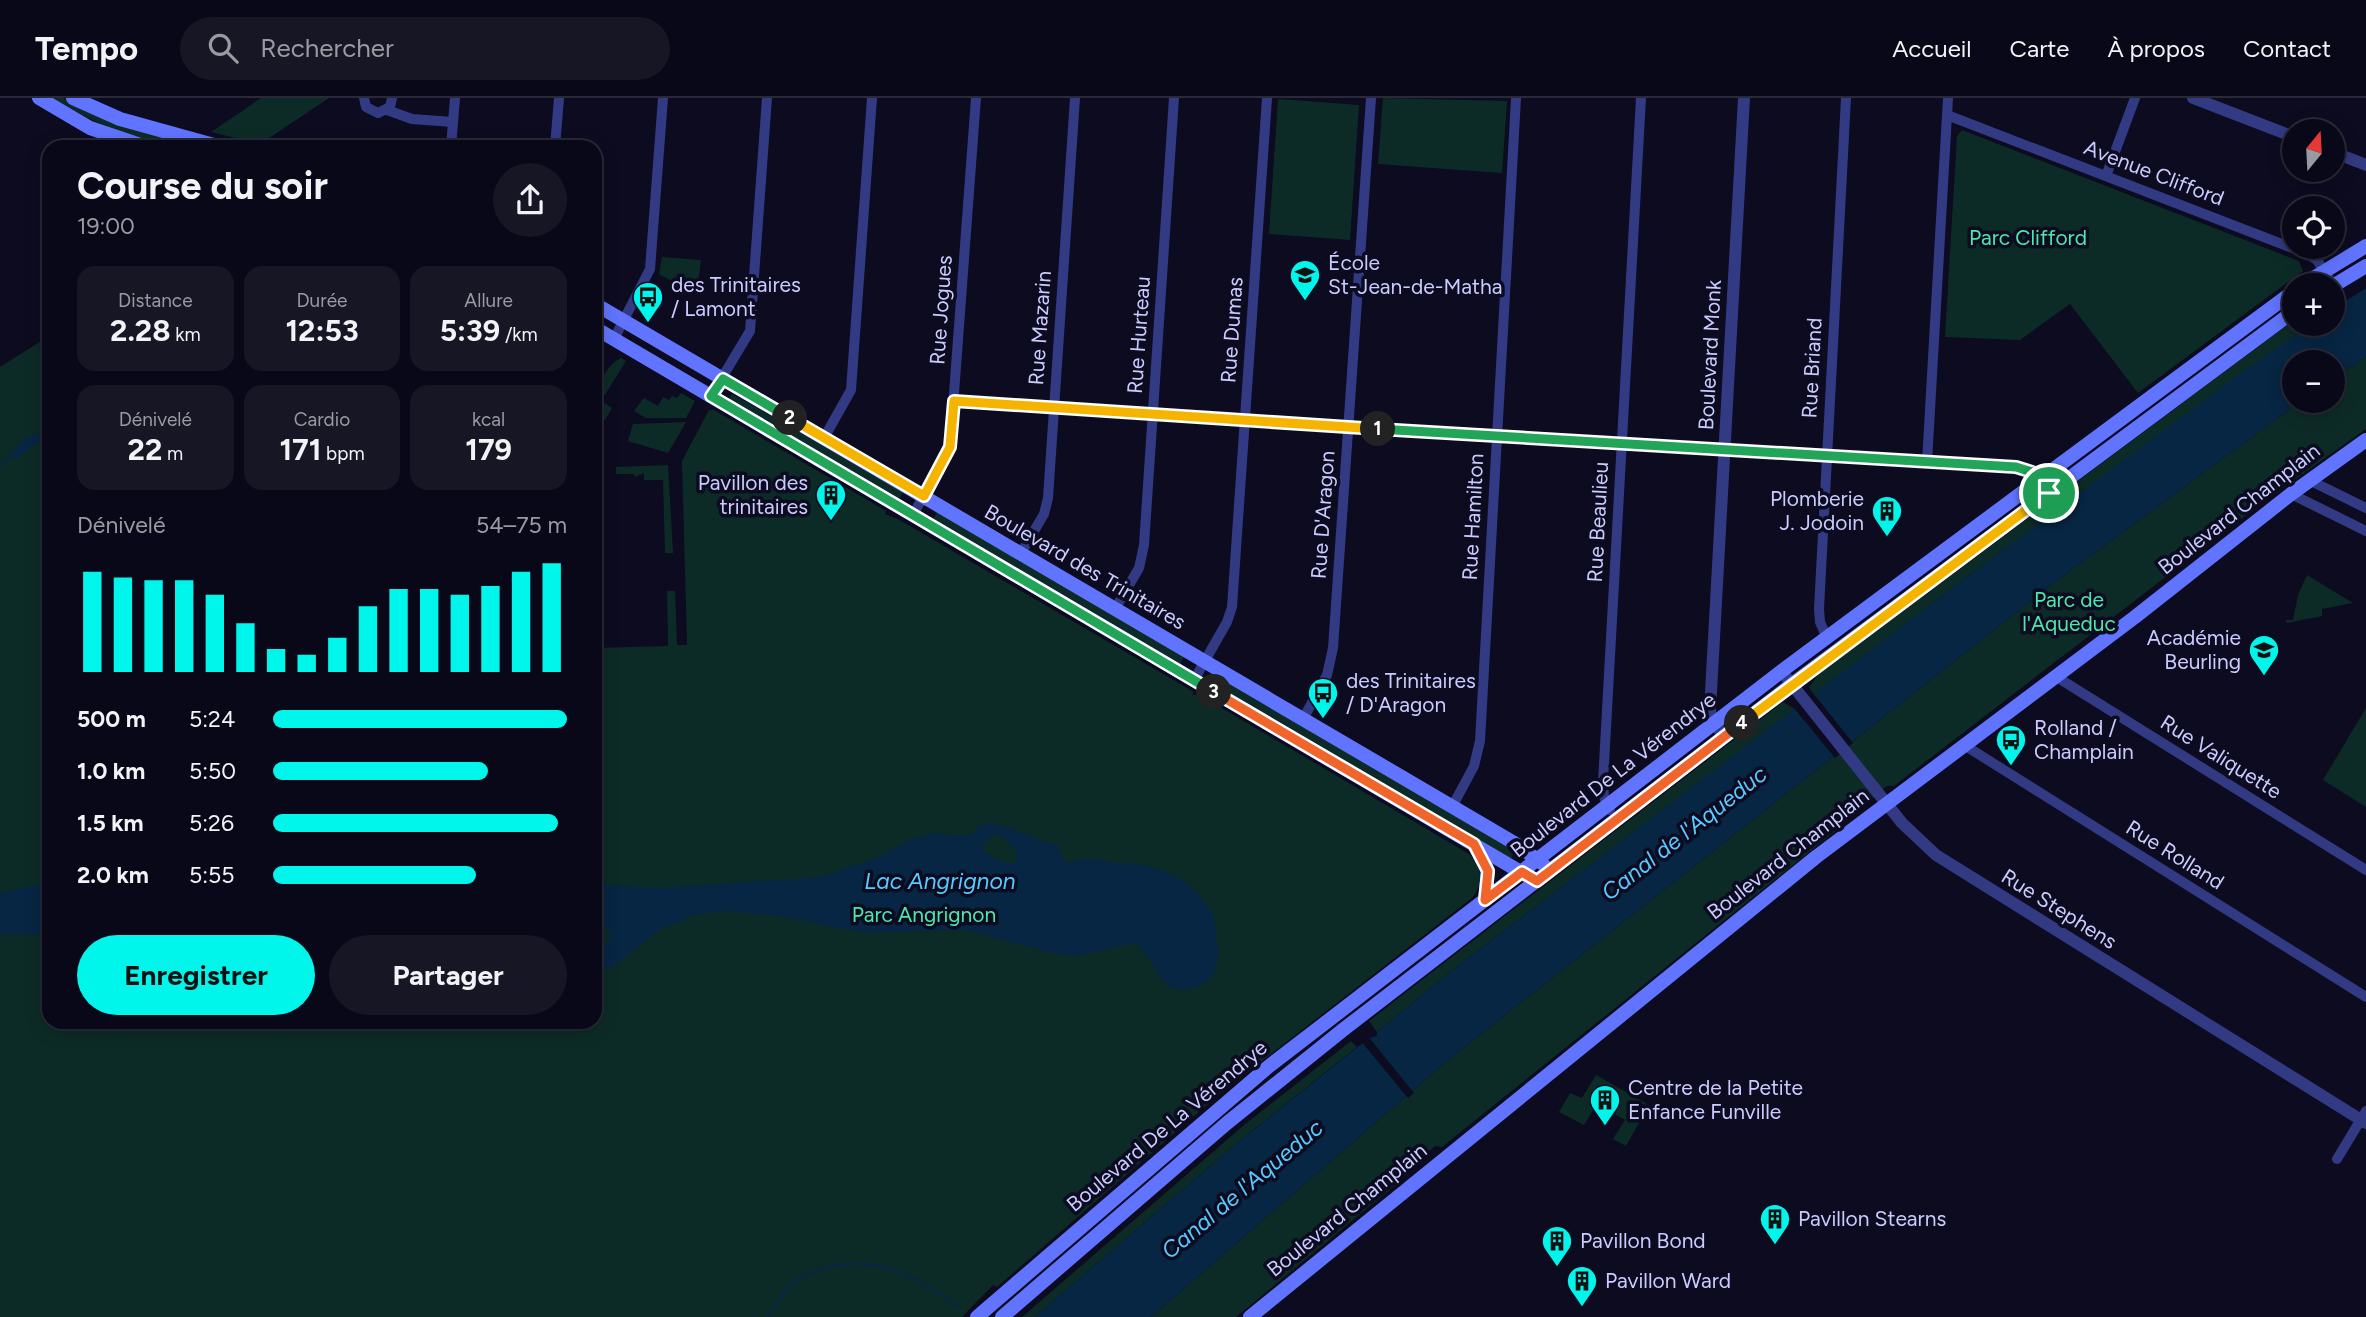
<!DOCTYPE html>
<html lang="fr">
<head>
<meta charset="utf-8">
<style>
	:root { --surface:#090818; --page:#171625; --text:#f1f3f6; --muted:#999aa2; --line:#292937; --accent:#00f5eb }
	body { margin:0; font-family:Figtree,sans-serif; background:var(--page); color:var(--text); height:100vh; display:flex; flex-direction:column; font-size:26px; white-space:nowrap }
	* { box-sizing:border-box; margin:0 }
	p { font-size:23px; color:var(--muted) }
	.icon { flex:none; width:38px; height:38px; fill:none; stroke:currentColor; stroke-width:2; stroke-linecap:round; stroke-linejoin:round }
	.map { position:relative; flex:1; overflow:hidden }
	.side { position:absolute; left:42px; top:42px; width:560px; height:889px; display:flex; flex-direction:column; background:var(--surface); border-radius:21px; box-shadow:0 4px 18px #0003,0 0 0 2px var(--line) }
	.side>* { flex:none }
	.needle { width:46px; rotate:18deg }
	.controls { position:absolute; left:2282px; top:21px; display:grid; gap:14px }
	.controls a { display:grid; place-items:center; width:63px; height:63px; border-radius:50%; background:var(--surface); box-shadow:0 4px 18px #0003,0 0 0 2px var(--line); font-size:35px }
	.pin { position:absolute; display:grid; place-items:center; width:60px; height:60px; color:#fff; margin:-30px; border:4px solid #fff; border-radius:50%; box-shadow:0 2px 7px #0007 }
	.km { position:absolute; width:35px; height:35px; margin:-18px; border-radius:50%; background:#222; color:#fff; font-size:19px; line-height:35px; text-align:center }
	.round { display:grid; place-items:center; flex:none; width:74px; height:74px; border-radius:37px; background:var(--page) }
	.head { display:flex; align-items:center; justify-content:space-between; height:119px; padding:0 35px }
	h1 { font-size:38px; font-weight:700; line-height:52px }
	.figures { display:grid; grid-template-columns:repeat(3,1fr); gap:10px; height:119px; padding:7px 35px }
	.figures div { display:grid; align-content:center; border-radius:18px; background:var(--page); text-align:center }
	.figures b { font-size:30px; font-weight:700 }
	.figures small { font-size:19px; font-weight:400 }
	.figures p { font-size:19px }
	.chart { height:196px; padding:14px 35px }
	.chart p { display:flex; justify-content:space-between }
	.chart svg { width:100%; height:126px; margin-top:7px; stroke:var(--accent); stroke-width:6 }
	.cta { display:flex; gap:14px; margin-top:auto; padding:14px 35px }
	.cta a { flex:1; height:80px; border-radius:42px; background:var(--accent); color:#111; font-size:28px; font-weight:700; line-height:80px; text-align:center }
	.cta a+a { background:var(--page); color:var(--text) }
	ul { padding:0 35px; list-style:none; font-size:23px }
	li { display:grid; grid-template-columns:112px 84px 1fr; align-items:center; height:52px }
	li i { height:18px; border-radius:9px; background:var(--accent) }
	header { display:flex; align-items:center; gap:42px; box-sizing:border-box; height:98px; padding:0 35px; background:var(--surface); border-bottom:2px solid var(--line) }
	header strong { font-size:33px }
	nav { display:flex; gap:38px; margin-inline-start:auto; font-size:24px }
	.search { width:490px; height:63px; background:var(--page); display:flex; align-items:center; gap:18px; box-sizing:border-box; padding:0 24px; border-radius:38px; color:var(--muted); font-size:26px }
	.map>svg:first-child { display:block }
	.green { fill:#0d2b26 }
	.water { fill:#072643; fill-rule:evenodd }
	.pier { fill:#0c0b20 }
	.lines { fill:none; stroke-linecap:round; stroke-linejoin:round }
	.stream { stroke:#072643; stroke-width:2.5 }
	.minor { stroke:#323a84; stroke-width:10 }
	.tertiary { stroke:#323a84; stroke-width:12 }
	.secondary { stroke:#6174ff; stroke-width:14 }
	.split-1-casing { stroke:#fff; stroke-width:14 }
	.split-2-casing { stroke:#fff; stroke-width:14 }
	.split-3-casing { stroke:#fff; stroke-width:14 }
	.split-4-casing { stroke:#fff; stroke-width:14 }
	.split-5-casing { stroke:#fff; stroke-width:14 }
	.split-1 { stroke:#22a559; stroke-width:9 }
	.split-2 { stroke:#f5b400; stroke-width:9 }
	.split-3 { stroke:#22a559; stroke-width:9 }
	.split-4 { stroke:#f0652b; stroke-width:9 }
	.split-5 { stroke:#f5b400; stroke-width:9 }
	.labels { text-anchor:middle; stroke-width:7; stroke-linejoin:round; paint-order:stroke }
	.street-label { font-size:21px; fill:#caccff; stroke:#0c0b20 }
	.park-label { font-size:21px; fill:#4de8ab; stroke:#0c0b20 }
	.poi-label { font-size:21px; fill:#caccff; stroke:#0c0b20; text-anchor:start }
	.water-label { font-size:23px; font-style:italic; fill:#58caff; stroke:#0c0b20 }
</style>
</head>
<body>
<header>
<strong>Tempo</strong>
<div class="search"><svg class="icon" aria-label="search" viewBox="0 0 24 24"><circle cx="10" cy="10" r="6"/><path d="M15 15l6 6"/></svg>Rechercher</div>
<nav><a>Accueil</a><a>Carte</a><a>À propos</a><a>Contact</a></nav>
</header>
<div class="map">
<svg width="2366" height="1219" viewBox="0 0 2366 1219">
	<rect width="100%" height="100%" fill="#0c0b20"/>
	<g class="green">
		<path d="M 53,0 L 63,0 L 86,13 L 198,49 C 146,49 96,26 53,0 Z"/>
		<polygon points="261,0 329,0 260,46 211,34"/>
		<polygon points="1383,0 1507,3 1502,75 1378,66"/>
		<polygon points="1278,1 1359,7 1350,142 1269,136"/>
		<polygon points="1962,32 2299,163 2303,173 2138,295 2070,206 2020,242 1945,239 1957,38"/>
		<polygon points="662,159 701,162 697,194 693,195 659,176"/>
		<polygon points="2294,222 2294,226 2311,226 1968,478 1814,597 1809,589 1819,576"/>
		<path d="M 49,238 L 49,924 L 595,924 L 595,550 L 668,548 L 667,493 L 675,493 L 677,547 L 687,547 L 682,363 L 709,312 L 714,312 L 886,413 L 885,416 L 898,421 L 1194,594 L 1192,597 L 1198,596 L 1469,756 C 1482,769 1484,785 1472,800 L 1222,994 L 997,1189 L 993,1187 L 962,1219 L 0,1219 L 0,269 Z"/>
		<polygon points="2366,259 2366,331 2267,401 1894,688 1887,688 1846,722 1843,719 1840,721 1842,725 1839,730 1442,1049 1435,1048 1398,1081 1399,1084 1236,1219 1151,1219 1448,962 2051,487 2301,303 2333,303 2333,281"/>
		<path d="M 621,260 L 626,263 L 601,303 L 612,310 L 605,322 L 596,322 L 595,316 L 601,305 L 595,314 C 595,296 603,268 621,260 Z"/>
		<polygon points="681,295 695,303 686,320 646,320 634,313 644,300 658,308 663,299 669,302 672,298 677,300"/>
		<polygon points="732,296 904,392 898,403 728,303"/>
		<polygon points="686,324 668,355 628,343 633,326"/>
		<polygon points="668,367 673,455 665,455 663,382 644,382 644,375 635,379 634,376 616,376 616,369"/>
		<polygon points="938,412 1185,557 1179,568 932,423"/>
		<polygon points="2307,477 2353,505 2322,511 2322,518 2287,525 2285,522 2293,522 2298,497"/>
		<polygon points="1219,578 1517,752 1510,762 1213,588"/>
		<polygon points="1783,604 1795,611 1450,874 1377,934 1369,923 1423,881"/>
		<polygon points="2366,610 2366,709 2323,682"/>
		<polygon points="1351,943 1357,949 1237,1045 1035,1219 1022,1219 1244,1027"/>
		<polygon points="1596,977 1649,1007 1626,1048 1613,1041 1625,1022 1597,1006 1584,1027 1559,1014 1570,995 1582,1000"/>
	</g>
	<g class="water">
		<polygon points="2366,190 2366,259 2333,281 2333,264 2294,264 2294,303 2301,303 2051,487 1448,962 1151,1219 1035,1219 1237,1045 1369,940 1377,938 1377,934 1450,874 1968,478 2242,274 2311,226 2333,226 2333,211"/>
		<polygon points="49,330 49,335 18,360 9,358 22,342"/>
		<path d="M 990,725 C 1016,728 1034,743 1058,747 L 1065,765 C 1093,757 1097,763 1124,765 C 1160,767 1191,780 1210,812 C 1219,825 1213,842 1219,852 C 1218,867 1214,881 1199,888 C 1159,905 1158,862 1135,845 L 1077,858 L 1048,854 L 966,832 L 865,835 L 779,818 L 723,813 L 700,816 L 664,829 L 612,869 L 595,876 L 595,855 L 608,845 L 611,833 L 604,830 L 595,834 L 595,786 L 657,790 L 821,779 L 876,760 L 913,740 L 933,735 L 966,738 L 973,735 L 979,727 ZM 992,737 L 1002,737 L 1018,757 L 1013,766 L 1001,764 L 984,753 L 984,746 Z"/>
		<polygon points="49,784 49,837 0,836 0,795"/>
	</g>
	<g class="pier">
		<polygon points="1813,595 1853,645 1835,660 1794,610"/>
		<polygon points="1367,937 1414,995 1408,1000 1360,942"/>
	</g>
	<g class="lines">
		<g class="stream">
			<polyline points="0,368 11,357"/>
			<path d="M 767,1219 C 785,1188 802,1172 838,1167 C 890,1160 916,1181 958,1208"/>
		</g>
		<g class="minor">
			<polyline points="364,0 366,9 378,15 390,9 392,0"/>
			<polyline points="387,12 412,21 453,24"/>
			<polyline points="1947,17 2308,156 2317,162 2333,187"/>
			<polyline points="451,49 455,0"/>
			<polyline points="555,49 559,0"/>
			<polyline points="2106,78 2135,0"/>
			<polyline points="614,241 650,171 663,0"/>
			<polyline points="711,298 750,233 767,0"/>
			<polyline points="954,303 2016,369 2032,374 2049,395"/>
			<polyline points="824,340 851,292 872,0"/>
			<polyline points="1927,364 1948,0"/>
			<polyline points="2309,382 2366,410"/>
			<polyline points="2291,396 2366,433"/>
			<polyline points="913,417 950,349 976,0"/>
			<polyline points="1021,455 1044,416 1048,400 1075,0"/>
			<polyline points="1115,511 1139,470 1144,447 1174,0"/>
			<polyline points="1827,540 1820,524 1819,511 1846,0"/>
			<polyline points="2055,578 2366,772"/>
			<polyline points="1194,582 1227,524 1232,509 1267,0"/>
			<polyline points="1303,621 1327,577 1333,550 1371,0"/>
			<polyline points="1964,647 2366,899"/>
			<polyline points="1452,709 1474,668 1480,643 1516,0"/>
			<polyline points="1610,712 1604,699 1603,684 1641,0"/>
			<polyline points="2337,1061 2366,1013"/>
		</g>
		<g class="tertiary">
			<polyline points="2193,0 2294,39"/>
			<polyline points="2333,54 2366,67"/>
			<polyline points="1782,574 1902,725 1936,757 2366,1025"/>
			<polyline points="1720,633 1711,621 1710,612 1744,0"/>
		</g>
		<g class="secondary">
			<polyline points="39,0 90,30 146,49"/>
			<polyline points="73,0 120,21 221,49"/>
			<polyline points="2302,187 2366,148"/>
			<polyline points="2333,188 2366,168"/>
			<polyline points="595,206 1516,746 1543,766"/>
			<polyline points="595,230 1529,779"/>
			<polyline points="1476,750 1488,773 1485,802"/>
			<polyline points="977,1219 1268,969 1787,569 2294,193"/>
			<polyline points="1002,1219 1227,1025 1344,931 1799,581 2294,213"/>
			<polyline points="1250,1219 1816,759 2135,519 2291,396 2366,342"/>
		</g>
	</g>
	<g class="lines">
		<g class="split-1-casing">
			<polyline id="split-1" points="1378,331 2016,369 2032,374 2049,395"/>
		</g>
		<g class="split-2-casing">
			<polyline id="split-2" points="790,320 924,398 950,349 954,303 1378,331"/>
		</g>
		<g class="split-3-casing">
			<polyline id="split-3" points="790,320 723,281 711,298 1214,594"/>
		</g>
		<g class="split-4-casing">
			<polyline id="split-4" points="1214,594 1474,746 1488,773 1485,802 1522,774 1537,783 1742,625"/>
		</g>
		<g class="split-5-casing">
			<polyline id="split-5" points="1742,625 2049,395"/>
		</g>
		<use href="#split-1" class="split-1"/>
		<use href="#split-2" class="split-2"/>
		<use href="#split-3" class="split-3"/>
		<use href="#split-4" class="split-4"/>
		<use href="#split-5" class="split-5"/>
	</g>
	<defs>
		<g id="school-pin" transform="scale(1.575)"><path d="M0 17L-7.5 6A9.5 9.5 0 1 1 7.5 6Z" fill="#00f5eb" stroke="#0c0b20"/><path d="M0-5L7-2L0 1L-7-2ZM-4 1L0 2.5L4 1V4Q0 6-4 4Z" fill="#111"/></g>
		<g id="bus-pin" transform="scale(1.575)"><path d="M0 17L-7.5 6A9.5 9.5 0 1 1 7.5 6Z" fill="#00f5eb" stroke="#0c0b20"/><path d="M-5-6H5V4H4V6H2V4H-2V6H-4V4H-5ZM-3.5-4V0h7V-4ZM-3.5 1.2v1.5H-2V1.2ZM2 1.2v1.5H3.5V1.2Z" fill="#111"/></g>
		<g id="building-pin" transform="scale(1.575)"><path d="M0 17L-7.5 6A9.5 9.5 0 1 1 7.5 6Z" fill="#00f5eb" stroke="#0c0b20"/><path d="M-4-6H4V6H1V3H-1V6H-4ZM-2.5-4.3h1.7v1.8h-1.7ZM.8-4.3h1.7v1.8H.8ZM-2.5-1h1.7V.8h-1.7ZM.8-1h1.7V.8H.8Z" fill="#111"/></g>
	</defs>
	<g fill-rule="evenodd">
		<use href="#school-pin" x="1305" y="177"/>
		<use href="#bus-pin" x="648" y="199"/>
		<use href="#building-pin" x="831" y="397"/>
		<use href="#building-pin" x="1887" y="413"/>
		<use href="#school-pin" x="2264" y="552"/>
		<use href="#bus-pin" x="1323" y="595"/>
		<use href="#bus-pin" x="2011" y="642"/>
		<use href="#building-pin" x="1605" y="1002"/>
		<use href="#building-pin" x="1775" y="1121"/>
		<use href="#building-pin" x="1557" y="1143"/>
		<use href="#building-pin" x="1582" y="1183"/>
	</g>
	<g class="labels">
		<g class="street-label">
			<text transform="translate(2154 75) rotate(21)" y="7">Avenue Clifford</text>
			<text transform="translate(941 212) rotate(-86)" y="7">Rue Jogues</text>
			<text transform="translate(1040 230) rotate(-86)" y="7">Rue Mazarin</text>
			<text transform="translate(1232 232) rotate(-86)" y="7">Rue Dumas</text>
			<text transform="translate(1139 237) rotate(-86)" y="7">Rue Hurteau</text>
			<text transform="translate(1710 257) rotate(-87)" y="7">Boulevard Monk</text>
			<text transform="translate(1812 270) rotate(-87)" y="7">Rue Briand</text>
			<text transform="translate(2239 411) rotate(-38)" y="7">Boulevard Champlain</text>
			<text transform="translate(1323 417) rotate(-86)" y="7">Rue D'Aragon</text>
			<text transform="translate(1473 419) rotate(-87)" y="7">Rue Hamilton</text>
			<text transform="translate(1598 424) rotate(-87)" y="7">Rue Beaulieu</text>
			<text transform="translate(1085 469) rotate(30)" y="7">Boulevard des Trinitaires</text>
			<text transform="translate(2221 659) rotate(32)" y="7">Rue Valiquette</text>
			<text transform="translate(1613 677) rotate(-38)" y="7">Boulevard De La Vérendrye</text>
			<text transform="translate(1788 756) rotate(-38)" y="7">Boulevard Champlain</text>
			<text transform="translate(2175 757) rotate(32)" y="7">Rue Rolland</text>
			<text transform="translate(2059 811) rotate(32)" y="7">Rue Stephens</text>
			<text transform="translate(1167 1028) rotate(-40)" y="7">Boulevard De La Vérendrye</text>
			<text transform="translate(1347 1112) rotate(-39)" y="7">Boulevard Champlain</text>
		</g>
		<g class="park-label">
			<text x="2028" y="147">Parc Clifford</text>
			<text x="2069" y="509">Parc de<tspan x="2069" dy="24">l'Aqueduc</tspan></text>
			<text x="924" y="824">Parc Angrignon</text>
		</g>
		<g class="poi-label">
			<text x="1328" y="172">École<tspan x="1328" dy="24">St-Jean-de-Matha</tspan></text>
			<text x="671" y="194">des Trinitaires<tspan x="671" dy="24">/ Lamont</tspan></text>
			<text x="808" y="392" text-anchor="end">Pavillon des<tspan x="808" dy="24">trinitaires</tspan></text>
			<text x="1864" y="408" text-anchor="end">Plomberie<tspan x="1864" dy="24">J. Jodoin</tspan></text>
			<text x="2241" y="547" text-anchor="end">Académie<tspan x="2241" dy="24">Beurling</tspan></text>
			<text x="1346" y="590">des Trinitaires<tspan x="1346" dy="24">/ D'Aragon</tspan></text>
			<text x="2034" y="637">Rolland /<tspan x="2034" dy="24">Champlain</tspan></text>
			<text x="1628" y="997">Centre de la Petite<tspan x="1628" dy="24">Enfance Funville</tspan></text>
			<text x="1798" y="1128">Pavillon Stearns</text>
			<text x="1580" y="1150">Pavillon Bond</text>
			<text x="1605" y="1190">Pavillon Ward</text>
		</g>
		<g class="water-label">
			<text transform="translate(1684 735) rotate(-38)" y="8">Canal de l'Aqueduc</text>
			<text x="940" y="791">Lac Angrignon</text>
			<text transform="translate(1242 1091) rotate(-40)" y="8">Canal de l'Aqueduc</text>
		</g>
	</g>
</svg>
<div class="controls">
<a><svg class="needle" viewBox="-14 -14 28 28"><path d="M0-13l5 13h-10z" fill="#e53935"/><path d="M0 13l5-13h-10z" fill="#999aa2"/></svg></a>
<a><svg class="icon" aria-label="locate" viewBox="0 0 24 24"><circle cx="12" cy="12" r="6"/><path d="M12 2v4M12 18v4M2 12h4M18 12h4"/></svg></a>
<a>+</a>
<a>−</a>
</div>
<div class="pin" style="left:2049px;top:395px;background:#1e9e55"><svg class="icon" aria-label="arrive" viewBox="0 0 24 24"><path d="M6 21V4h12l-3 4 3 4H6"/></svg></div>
<b class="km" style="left:1378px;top:331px">1</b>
<b class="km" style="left:790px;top:320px">2</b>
<b class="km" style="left:1214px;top:594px">3</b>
<b class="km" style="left:1742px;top:625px">4</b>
<section class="side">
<div class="head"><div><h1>Course du soir</h1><p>19:00</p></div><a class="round"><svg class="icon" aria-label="share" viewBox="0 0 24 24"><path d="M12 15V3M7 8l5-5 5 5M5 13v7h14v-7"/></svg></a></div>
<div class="figures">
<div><p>Distance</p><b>2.28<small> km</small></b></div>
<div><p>Durée</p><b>12:53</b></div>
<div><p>Allure</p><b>5:39<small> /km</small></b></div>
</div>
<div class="figures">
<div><p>Dénivelé</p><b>22<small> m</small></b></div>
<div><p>Cardio</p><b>171<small> bpm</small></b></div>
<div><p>kcal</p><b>179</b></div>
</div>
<div class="chart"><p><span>Dénivelé</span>54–75 m</p>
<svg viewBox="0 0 160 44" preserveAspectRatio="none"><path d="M5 44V9M15 44V11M25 44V12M35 44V12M45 44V17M55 44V27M65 44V36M75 44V38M85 44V32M95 44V21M105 44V15M115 44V15M125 44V17M135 44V14M145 44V9M155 44V6"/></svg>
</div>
<ul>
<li><b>500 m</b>5:24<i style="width:100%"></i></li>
<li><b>1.0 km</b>5:50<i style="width:73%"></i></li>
<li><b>1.5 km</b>5:26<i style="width:97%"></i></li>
<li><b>2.0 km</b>5:55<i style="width:69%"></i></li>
</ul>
<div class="cta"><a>Enregistrer</a><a>Partager</a></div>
</section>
</div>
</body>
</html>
